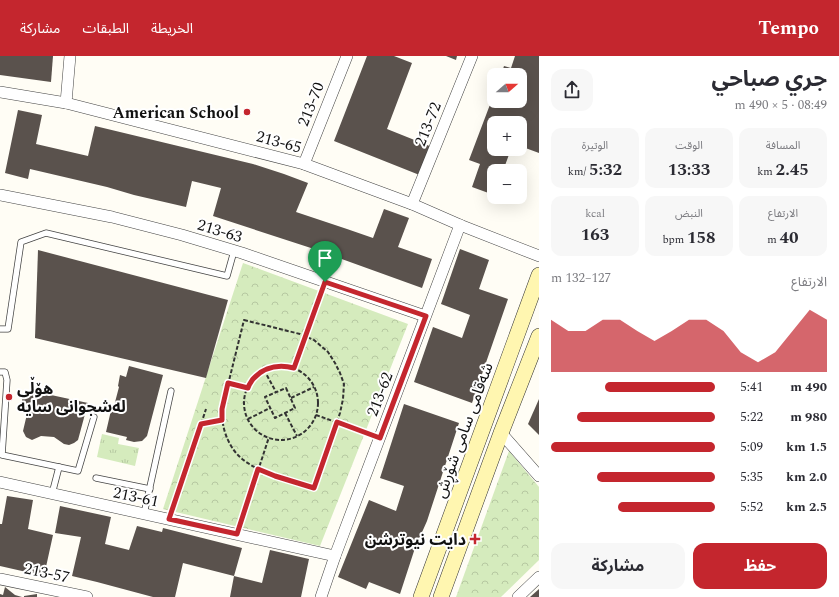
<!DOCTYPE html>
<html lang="ar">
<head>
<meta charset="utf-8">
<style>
	:root { --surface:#fff; --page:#f7f7f7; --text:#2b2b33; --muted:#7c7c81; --accent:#c4262e }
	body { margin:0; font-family:Spectral,"Noto Sans Arabic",serif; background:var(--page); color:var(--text); direction:rtl; height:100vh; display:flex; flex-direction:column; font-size:15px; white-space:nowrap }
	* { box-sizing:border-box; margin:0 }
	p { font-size:13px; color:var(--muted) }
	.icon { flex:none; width:22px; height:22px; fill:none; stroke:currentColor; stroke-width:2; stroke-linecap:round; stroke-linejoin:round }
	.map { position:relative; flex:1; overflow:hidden; direction:ltr }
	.drawer { display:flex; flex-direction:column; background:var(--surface); width:300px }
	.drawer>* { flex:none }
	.needle { width:26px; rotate:70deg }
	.fabs { position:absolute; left:487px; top:12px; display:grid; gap:8px }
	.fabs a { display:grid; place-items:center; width:40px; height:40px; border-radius:8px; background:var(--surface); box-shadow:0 4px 16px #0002; font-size:20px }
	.pin { position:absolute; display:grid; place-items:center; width:34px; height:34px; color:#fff; margin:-41px -17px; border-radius:50% 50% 50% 0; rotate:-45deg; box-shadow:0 0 4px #0007 }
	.pin .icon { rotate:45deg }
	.round { display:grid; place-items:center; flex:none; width:42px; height:42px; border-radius:12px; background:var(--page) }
	.overview { display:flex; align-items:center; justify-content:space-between; height:68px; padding:0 12px }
	h1 { font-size:22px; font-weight:700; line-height:30px }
	.figures { display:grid; grid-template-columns:repeat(3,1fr); gap:6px; height:68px; padding:4px 12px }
	.figures div { display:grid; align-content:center; border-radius:10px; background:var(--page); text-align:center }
	.figures b { font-size:17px; font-weight:700 }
	.figures small { font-size:11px; font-weight:400 }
	.figures p { font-size:11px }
	.chart { height:112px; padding:8px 12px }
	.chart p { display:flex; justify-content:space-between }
	.chart svg { width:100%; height:72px; margin-top:4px; fill:var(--accent); opacity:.7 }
	.cta { display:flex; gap:8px; margin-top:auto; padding:8px 12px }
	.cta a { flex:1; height:46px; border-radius:12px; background:var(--accent); color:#fff; font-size:16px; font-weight:700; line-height:46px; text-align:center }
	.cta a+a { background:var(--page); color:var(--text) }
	ul { padding:0 12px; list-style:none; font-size:13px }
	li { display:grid; grid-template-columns:64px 48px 1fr; align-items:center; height:30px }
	li i { height:10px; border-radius:5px; background:var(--accent) }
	header { display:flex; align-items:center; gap:24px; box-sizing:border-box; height:56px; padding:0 20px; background:var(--accent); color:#fff }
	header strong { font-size:19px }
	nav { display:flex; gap:22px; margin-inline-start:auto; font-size:14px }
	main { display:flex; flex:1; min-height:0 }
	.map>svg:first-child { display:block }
	.grass { fill:url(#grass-tufts) }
	.park { fill:url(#park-crowns) }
	.building { fill:#5a524d }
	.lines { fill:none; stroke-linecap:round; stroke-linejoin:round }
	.lane-casing { stroke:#444; stroke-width:7 }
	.street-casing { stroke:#444; stroke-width:12 }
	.secondary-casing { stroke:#333; stroke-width:16 }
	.path { stroke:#333; stroke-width:2; stroke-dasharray:4 2; stroke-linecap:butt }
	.lane { stroke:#fff; stroke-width:5.5 }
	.street { stroke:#fff; stroke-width:11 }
	.secondary { stroke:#fff6b0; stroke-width:15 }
	.route-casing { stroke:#fff; stroke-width:8 }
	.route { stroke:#c4262e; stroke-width:5 }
	.poi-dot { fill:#c4262e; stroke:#fff; stroke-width:1.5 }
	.labels { text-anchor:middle; stroke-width:4; stroke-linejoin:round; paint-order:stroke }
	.street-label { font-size:16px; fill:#111; stroke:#fff }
	.poi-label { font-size:16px; font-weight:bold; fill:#111; stroke:#fff; text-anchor:end }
</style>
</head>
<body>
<header>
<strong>Tempo</strong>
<nav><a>الخريطة</a><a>الطبقات</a><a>مشاركة</a></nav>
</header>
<main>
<section class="drawer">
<div class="overview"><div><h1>جري صباحي</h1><p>08:49 · 5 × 490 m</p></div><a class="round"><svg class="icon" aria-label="share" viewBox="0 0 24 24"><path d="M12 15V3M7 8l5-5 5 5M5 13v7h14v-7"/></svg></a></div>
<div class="figures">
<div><p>المسافة</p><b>2.45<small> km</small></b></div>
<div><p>الوقت</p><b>13:33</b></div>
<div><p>الوتيرة</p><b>5:32<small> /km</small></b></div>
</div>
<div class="figures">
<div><p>الارتفاع</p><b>40<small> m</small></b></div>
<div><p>النبض</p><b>158<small> bpm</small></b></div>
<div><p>kcal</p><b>163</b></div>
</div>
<div class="chart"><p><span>الارتفاع</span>127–132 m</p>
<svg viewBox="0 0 160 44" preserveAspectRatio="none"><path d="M0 44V12L10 19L20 19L30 12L40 12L50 19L60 25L70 19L80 12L90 12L100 19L110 32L120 38L130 32L140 19L150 6L160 12V44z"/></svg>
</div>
<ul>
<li><b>490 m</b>5:41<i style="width:67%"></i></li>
<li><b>980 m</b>5:22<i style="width:84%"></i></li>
<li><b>1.5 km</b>5:09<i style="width:100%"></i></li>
<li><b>2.0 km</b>5:35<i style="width:72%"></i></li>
<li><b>2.5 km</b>5:52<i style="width:59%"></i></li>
</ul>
<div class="cta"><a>حفظ</a><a>مشاركة</a></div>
</section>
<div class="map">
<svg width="539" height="541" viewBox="0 0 539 541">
	<defs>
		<pattern id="grass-tufts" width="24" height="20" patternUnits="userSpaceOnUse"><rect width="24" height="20" fill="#d5ebbd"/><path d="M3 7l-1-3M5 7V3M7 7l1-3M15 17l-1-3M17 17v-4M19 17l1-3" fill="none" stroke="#b6c8a1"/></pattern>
		<pattern id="park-crowns" width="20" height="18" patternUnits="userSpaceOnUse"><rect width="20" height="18" fill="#d5ebbd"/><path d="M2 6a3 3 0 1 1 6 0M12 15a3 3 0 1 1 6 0" fill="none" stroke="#b6c8a1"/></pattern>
	</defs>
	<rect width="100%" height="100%" fill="#fffdf5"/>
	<polygon class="grass" points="102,378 119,382 118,388 139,392 135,410 97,401"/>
	<g class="park">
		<polygon points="243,207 408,268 320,490 163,453"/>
		<polygon points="509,395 539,431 539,504 501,541 456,541"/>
	</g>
	<g class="building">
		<polygon points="0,0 53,0 51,26 0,19"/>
		<polygon points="367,0 394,0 412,7 387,73 432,91 422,120 334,85"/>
		<polygon points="446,0 457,0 456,4"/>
		<polygon points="515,0 539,0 539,97 520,90 520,67 494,67 494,93 511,93 503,115 494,115 494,139 472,131 480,108 469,104 494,38 494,45 520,45 520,19 501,19 504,10 511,12"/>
		<polygon points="18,54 42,59 36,88 88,100 95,70 253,108 284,118 308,127 296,156 347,173 373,182 384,153 409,162 398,191 432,203 422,232 314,193 213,160 221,132 192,125 186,151 134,139 107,131 30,113 28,123 5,117"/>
		<polygon points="460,193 489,204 479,233 508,243 472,347 414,326 433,271 462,282 470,259 441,248"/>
		<polygon points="38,194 228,244 206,322 35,282"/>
		<polygon points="129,310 163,319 147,380 142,385 134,386 126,384 127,381 106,376 112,350 114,350 119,331 118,330 120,319 126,321"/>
		<polygon points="28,334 88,347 78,384 74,387 69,389 64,388 54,381 41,380 32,384 26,381 23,375 27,358 22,347 22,343 23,339"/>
		<polygon points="539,343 539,379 528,368"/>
		<polygon points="404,348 459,367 427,465 415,492 400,538 369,526 366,533 338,521 369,444 396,455 404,430 380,422"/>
		<polygon points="7,440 33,444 28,473 53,479 44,520 0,510 0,468 2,468"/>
		<polygon points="60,450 111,461 105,488 129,494 137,470 162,476 163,472 242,492 234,520 183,507 175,541 153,541 97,526 72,520 81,481 55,477"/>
		<polygon points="270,494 309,503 301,541 230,541 234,520 262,527"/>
		<polygon points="5,531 15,539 22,541 0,541 0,538 3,539"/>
		<polygon points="539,533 539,541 530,541"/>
		<polygon points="37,538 37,541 24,541 24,540"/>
	</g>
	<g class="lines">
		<g class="lane-casing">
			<g id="lane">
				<polyline points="0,273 8,273 21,186 46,177 227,220 234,195"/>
				<polyline points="0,316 5,316 7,324 2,399 78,415 94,361"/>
				<polyline points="96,422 150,433"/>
				<polyline points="52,438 59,411"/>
				<polyline points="144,458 171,335"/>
			</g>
		</g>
		<g class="street-casing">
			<g id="street">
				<polyline points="0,36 66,47 304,108 412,148 460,169 539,200"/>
				<polyline points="66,47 70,0"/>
				<polyline points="304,108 347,0"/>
				<polyline points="0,139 112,161 182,179 242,197 425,260"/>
				<polyline points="412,148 472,0"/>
				<polyline points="501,377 539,420"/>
				<polyline points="0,426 335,500"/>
				<polyline points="0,523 87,541"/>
				<polyline points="321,541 335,500 460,169"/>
				<polyline points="518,541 539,521"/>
			</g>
		</g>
		<g class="secondary-casing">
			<g id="secondary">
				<polyline points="421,541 539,219"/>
				<polyline points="441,541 501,377 539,280"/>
			</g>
		</g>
		<g class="path">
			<path d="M 244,264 L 300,278 L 314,284 L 328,296 L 335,307 L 340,317 L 344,328 L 343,343 L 340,357 L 314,433 C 292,425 257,417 240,401 C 231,393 225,380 223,368 C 221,364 222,358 222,353 Z"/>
			<circle cx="281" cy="347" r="37"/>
			<polyline points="294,312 321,236"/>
			<polyline points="264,314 276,336"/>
			<polyline points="228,327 248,331"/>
			<polygon points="286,332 295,352 275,362 265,341"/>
			<polyline points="291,342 314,331"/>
			<polyline points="285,357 297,380"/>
			<polyline points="316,359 369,378"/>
			<polyline points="248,363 270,352"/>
			<polyline points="202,368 222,364"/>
			<polyline points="173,453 206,353"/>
			<polyline points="241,467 269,381"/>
		</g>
		<use href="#lane" class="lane"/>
		<use href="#street" class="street"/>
		<use href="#secondary" class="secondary"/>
	</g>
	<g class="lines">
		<g class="route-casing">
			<path id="route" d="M 325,226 L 426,260 L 380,382 L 337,366 L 314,432 L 275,420 L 258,413 L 237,478 L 169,463 L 201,368 L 222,364 L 222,353 L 228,327 L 248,332 C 249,328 251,326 253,323 C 264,311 278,308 294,312 Z"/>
		</g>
		<use href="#route" class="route"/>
	</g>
	<g class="poi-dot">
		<circle cx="247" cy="56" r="4"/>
		<circle cx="9" cy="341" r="4"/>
		<path d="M473 477h4v4h4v4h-4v4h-4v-4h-4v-4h4z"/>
	</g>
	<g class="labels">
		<g class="street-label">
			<text transform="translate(310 48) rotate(-68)" y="6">213-70</text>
			<text transform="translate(427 68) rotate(-68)" y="6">213-72</text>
			<text transform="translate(279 85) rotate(15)" y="6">213-65</text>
			<text transform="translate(220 174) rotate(17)" y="6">213-63</text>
			<text transform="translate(379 338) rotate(-69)" y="6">213-62</text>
			<text transform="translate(463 374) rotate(-70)" y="6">شەقامی سامی شۆڕش</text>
			<text transform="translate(136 440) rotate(12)" y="6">213-61</text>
			<text transform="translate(47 516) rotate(12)" y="6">213-57</text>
		</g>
		<g class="poi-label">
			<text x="239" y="62">American School</text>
			<text x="17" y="338" text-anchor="start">هۆڵی<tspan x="17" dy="18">لەشجوانی سایە</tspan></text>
			<text x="466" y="489">دايت نيوترشن</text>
		</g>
	</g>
</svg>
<div class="fabs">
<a><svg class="needle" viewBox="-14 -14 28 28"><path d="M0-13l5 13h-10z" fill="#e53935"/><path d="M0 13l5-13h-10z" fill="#7c7c81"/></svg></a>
<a>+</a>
<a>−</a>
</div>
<div class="pin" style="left:325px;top:226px;background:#1e9e55"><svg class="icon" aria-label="arrive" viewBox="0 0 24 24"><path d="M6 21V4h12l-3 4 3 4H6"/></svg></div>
</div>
</main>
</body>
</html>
